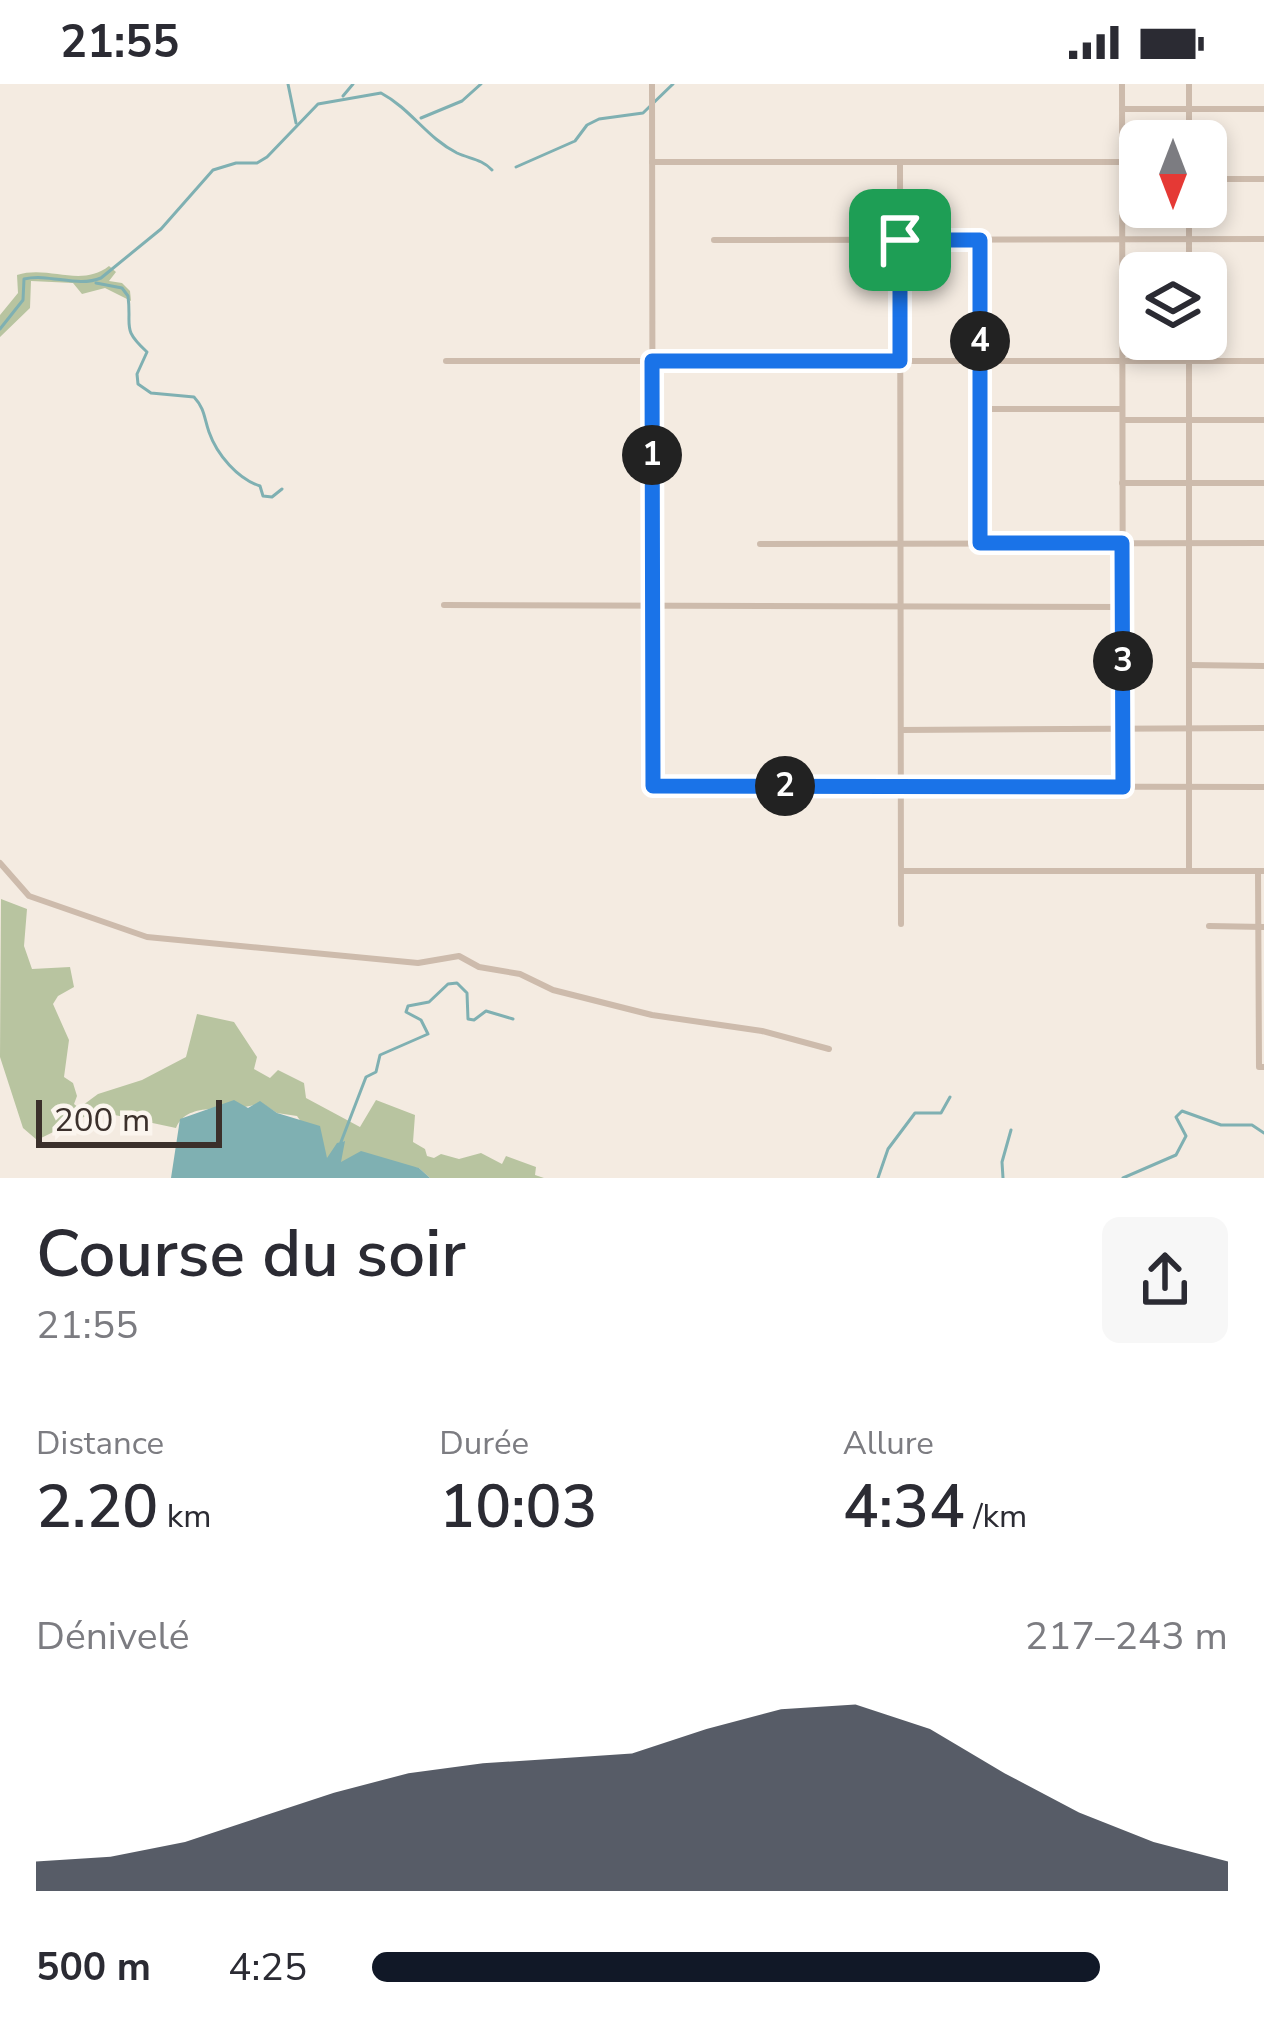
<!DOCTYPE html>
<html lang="fr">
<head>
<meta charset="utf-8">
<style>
	:root { --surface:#fff; --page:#f7f7f7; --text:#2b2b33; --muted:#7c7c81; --accent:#111827 }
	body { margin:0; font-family:"Nunito Sans",sans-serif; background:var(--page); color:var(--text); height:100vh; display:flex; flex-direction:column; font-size:45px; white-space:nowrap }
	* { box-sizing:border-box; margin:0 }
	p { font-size:39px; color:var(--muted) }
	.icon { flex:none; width:66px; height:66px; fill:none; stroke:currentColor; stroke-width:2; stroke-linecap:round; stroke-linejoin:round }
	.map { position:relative; height:1094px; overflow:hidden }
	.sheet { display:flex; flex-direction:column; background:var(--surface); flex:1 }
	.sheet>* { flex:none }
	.needle { width:78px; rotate:180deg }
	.tools { position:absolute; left:1119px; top:36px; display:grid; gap:24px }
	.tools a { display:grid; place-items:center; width:108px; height:108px; border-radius:18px; background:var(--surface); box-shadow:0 6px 18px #0003; font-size:60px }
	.scale { position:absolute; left:36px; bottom:30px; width:186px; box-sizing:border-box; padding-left:12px; border:6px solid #3b302b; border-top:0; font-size:33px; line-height:42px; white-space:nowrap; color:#3b302b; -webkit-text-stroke:9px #fbf5ee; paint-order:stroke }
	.pin { position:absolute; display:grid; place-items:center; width:102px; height:102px; color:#fff; margin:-51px; border-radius:24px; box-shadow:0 6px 18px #0006 }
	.km { position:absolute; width:60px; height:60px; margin:-30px; border-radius:50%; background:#222; color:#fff; font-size:33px; line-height:60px; text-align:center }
	.round { display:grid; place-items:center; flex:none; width:126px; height:126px; border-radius:18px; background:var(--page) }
	.headline { display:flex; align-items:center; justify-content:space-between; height:204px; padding:0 36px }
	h1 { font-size:66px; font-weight:600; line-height:90px }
	.figures { display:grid; grid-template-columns:repeat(3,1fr); gap:18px; height:204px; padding:12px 36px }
	.figures div { display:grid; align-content:center }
	.figures b { font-size:60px; font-weight:600 }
	.figures small { font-size:33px; font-weight:400 }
	.figures p { font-size:33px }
	.chart { height:336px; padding:24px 36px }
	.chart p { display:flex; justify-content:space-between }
	.chart svg { width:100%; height:216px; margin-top:12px; fill:var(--accent); opacity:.7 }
	ul { padding:0 36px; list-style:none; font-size:39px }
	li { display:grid; grid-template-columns:192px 144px 1fr; align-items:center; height:90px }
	li i { height:30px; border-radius:15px; background:var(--accent) }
	.status { display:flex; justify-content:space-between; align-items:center; height:84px; padding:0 60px; background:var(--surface); direction:ltr }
	.status svg { height:33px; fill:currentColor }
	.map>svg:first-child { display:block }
	.green { fill:#b8c4a0 }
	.water { fill:#7fb0b2 }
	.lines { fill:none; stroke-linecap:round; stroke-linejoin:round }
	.stream { stroke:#7fb0b2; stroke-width:3 }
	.minor { stroke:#cdbbac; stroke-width:6 }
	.route-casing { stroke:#fff; stroke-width:24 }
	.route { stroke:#1a73e8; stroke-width:15 }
</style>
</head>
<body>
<div class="status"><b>21:55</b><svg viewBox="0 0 49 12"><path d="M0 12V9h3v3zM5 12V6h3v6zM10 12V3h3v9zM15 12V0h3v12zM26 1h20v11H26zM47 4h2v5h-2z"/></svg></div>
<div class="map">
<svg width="1264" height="1094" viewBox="0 0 1264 1094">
	<rect width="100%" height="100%" fill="#f4ebe1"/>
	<g class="green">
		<path d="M 109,182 L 116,188 L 109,197 L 122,199 L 130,207 L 131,217 L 105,204 L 82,210 L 73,199 L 31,197 L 30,224 L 0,253 L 0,231 L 18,209 L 17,191 C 49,181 81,204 109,182 Z"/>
		<path d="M 1,815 L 27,825 L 24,862 L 32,885 L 70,883 L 74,903 L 58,912 L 53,920 L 69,956 L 64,993 L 73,999 L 77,1012 L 74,1020 L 79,1024 L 98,1010 L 142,996 L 186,973 L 197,930 L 234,938 L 257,973 L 254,985 L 270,994 L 278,986 L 304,999 L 306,1014 L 360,1043 L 376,1016 L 415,1031 L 413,1058 L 425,1065 L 427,1072 L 434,1074 L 441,1070 L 459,1075 L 481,1069 L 502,1080 L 506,1072 L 536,1083 L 535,1091 L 544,1094 L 430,1094 L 419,1084 L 340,1079 L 344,1057 L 327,1075 L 297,1032 L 277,1029 L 260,1018 C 235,1032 189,1013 176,1044 L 96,1027 L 37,1056 L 23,1044 L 0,973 Z"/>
	</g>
	<polygon class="water" points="234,1016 248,1024 260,1017 277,1029 320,1042 327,1074 337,1059 345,1057 341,1078 361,1067 419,1084 430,1094 171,1094 180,1035"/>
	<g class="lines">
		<g class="stream">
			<polyline points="288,0 296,39"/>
			<polyline points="343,12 353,0"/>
			<polyline points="421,34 462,17 481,0"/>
			<polyline points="516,83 575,57 587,41 599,35 643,29 673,0"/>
			<path d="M 96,199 L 122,204 L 128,212 C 132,244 121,244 147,268 L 137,290 L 138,300 L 151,309 L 194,313 C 205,325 204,334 209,348 C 217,371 238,395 260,402 L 263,412 L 272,413 L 282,405"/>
			<path d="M 0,245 L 23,216 L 24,195 C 50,189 77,204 101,194 L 161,145 L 213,86 L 236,79 L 257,79 L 267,73 L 318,20 L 381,9 C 411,25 427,54 457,69 C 470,75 482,75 492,86"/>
			<polyline points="341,1058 366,993 376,988 380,971 428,950 421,936 406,928 408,922 429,918 448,900 457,899 467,909 468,935 474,936 486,927 513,935"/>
			<polyline points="878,1094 888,1065 915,1029 941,1029 950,1013"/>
			<polyline points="1003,1094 1002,1078 1011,1046"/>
			<polyline points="1123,1094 1176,1071 1186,1052 1176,1033 1182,1027 1221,1041 1252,1041 1264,1049"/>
		</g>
		<g class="minor">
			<polyline points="652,0 653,702 1264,703"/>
			<polyline points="1122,0 1123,703"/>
			<polyline points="1189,0 1189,57"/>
			<polyline points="1122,25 1264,25"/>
			<polyline points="652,78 1122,78"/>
			<polyline points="900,78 901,840"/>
			<polyline points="1122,95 1140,95"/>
			<polyline points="1206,95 1264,95"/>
			<polyline points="1189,123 1189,189"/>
			<polyline points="714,156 1264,155"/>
			<polyline points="980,157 980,459"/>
			<polyline points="1189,255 1189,787"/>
			<polyline points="446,277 1264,277"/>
			<polyline points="980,325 1122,325"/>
			<polyline points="1124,336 1264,336"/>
			<polyline points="1122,399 1264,399"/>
			<polyline points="760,460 1264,459"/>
			<polyline points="444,521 1123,523"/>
			<polyline points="1190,581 1264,582"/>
			<polyline points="901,646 1264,644"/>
			<polyline points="0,779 29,812 147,853 418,879 459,872 479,883 520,890 553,906 652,931 762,947 829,965"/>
			<polyline points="902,787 1264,787"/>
			<polyline points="1258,787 1259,983 1264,983"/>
			<polyline points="1209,842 1264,843"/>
		</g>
	</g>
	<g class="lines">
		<g class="route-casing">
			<polygon id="route" points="900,156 980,156 980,459 1122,459 1123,703 653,702 652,277 900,277"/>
		</g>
		<use href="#route" class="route"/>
	</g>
</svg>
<div class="tools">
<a><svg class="needle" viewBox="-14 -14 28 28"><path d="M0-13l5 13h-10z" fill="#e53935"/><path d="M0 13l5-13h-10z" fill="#7c7c81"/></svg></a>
<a><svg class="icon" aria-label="layers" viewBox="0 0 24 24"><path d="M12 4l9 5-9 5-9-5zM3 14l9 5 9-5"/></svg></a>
</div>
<div class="scale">200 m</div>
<div class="pin" style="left:900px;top:156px;background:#1e9e55"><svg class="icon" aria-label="arrive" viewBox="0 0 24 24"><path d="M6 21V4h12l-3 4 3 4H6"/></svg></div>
<b class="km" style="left:652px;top:371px">1</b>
<b class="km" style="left:785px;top:702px">2</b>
<b class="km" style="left:1123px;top:577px">3</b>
<b class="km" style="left:980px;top:257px">4</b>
</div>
<section class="sheet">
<div class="headline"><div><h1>Course du soir</h1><p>21:55</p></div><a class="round"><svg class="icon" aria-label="share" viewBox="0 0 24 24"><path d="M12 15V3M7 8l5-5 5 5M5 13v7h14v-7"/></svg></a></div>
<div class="figures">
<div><p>Distance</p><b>2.20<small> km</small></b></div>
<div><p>Durée</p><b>10:03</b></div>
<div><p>Allure</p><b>4:34<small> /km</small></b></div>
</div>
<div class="chart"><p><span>Dénivelé</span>217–243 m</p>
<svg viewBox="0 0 160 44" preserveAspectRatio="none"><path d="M0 44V38L10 37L20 34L30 29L40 24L50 20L60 18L70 17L80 16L90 11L100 7L110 6L120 11L130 20L140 28L150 34L160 38V44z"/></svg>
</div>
<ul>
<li><b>500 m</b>4:25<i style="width:85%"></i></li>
</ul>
</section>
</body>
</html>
